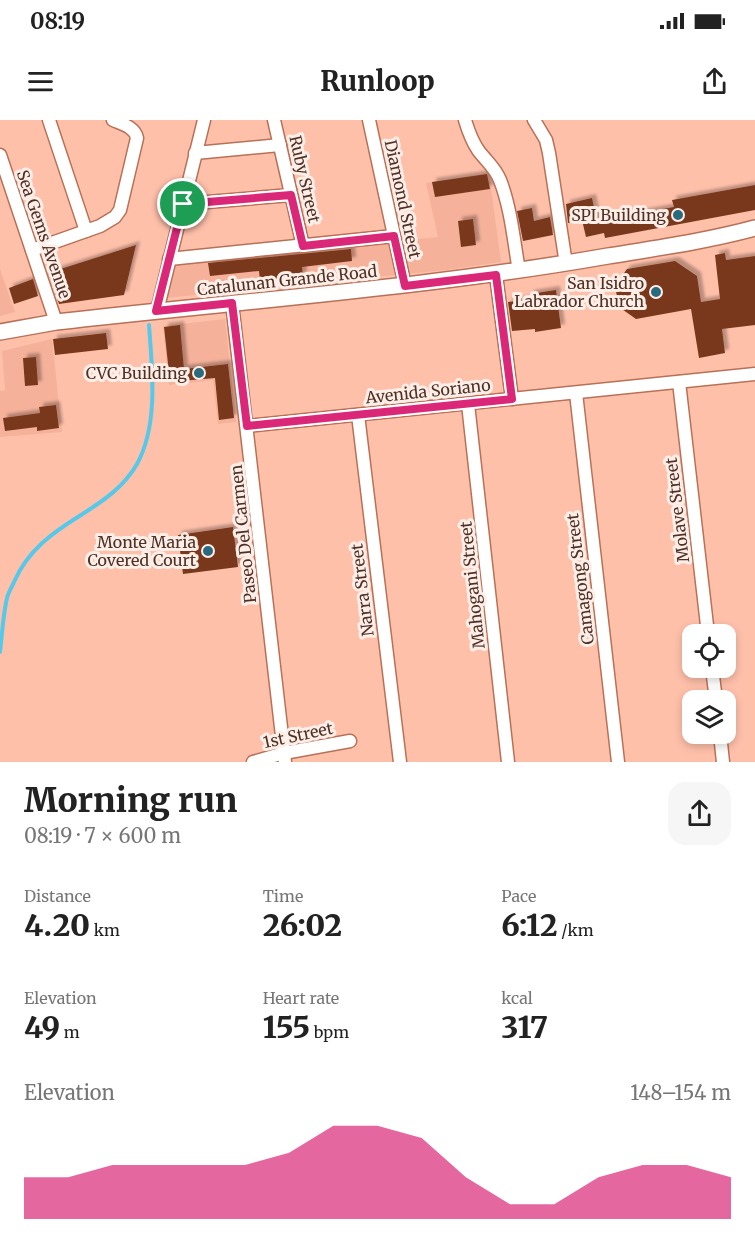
<!DOCTYPE html>
<html lang="en">
<head>
<meta charset="utf-8">
<style>
	:root { --surface:#fff; --page:#f6f6f6; --text:#222; --muted:#767676; --accent:#db2777 }
	body { margin:0; font-family:Merriweather,serif; background:var(--page); color:var(--text); height:100vh; display:flex; flex-direction:column; font-size:22px; white-space:nowrap }
	* { box-sizing:border-box; margin:0 }
	p { font-size:20px; color:var(--muted) }
	.icon { flex:none; width:33px; height:33px; fill:none; stroke:currentColor; stroke-width:2; stroke-linecap:round; stroke-linejoin:round }
	.map { position:relative; height:642px; overflow:hidden }
	.sheet { display:flex; flex-direction:column; background:var(--surface); flex:1 }
	.sheet>* { flex:none }
	.controls { position:absolute; left:682px; top:504px; display:grid; gap:12px }
	.controls a { display:grid; place-items:center; width:54px; height:54px; border-radius:12px; background:var(--surface); box-shadow:0 3px 9px #0003; font-size:30px }
	.pin { position:absolute; display:grid; place-items:center; width:51px; height:51px; color:#fff; margin:-26px; border:3px solid #fff; border-radius:50%; box-shadow:0 2px 6px #0007 }
	.round { display:grid; place-items:center; flex:none; width:63px; height:63px; border-radius:18px; background:var(--page) }
	.summary { display:flex; align-items:center; justify-content:space-between; height:102px; padding:0 24px }
	h1 { font-size:33px; font-weight:800; line-height:45px }
	.metrics { display:grid; grid-template-columns:repeat(3,1fr); gap:9px; height:102px; padding:6px 24px }
	.metrics div { display:grid; align-content:center }
	.metrics b { font-size:30px; font-weight:800 }
	.metrics small { font-size:16px; font-weight:400 }
	.metrics p { font-size:16px }
	.chart { height:168px; padding:12px 24px }
	.chart p { display:flex; justify-content:space-between }
	.chart svg { width:100%; height:108px; margin-top:6px; fill:var(--accent); opacity:.7 }
	.status { display:flex; justify-content:space-between; align-items:center; height:42px; padding:0 30px; background:var(--surface); direction:ltr }
	.status svg { height:16px; fill:currentColor }
	header { display:flex; justify-content:space-between; align-items:center; height:78px; padding:0 24px; background:var(--surface); font-size:27px; font-weight:800 }
	.map>svg:first-child { display:block }
	.built { fill:#f5b19a }
	.lines { fill:none; stroke-linecap:round; stroke-linejoin:round }
	.stream { stroke:#56c8ea; stroke-width:4 }
	.building { fill:#79381f; filter:url(#shadow) }
	.minor-casing { stroke:#b87157; stroke-width:15 }
	.major-casing { stroke:#b87157; stroke-width:18 }
	.minor { stroke:#fff; stroke-width:12 }
	.major { stroke:#fff; stroke-width:15 }
	.route-casing { stroke:#fff; stroke-width:12 }
	.route { stroke:#db2777; stroke-width:8 }
	.poi-dot { fill:#296a7e; stroke:#feeee8; stroke-width:2 }
	.labels { text-anchor:middle; stroke-width:6; stroke-linejoin:round; paint-order:stroke }
	.street-label { font-size:16px; fill:#4f3025; stroke:#feeee8 }
	.poi-label { font-size:16px; fill:#4f3025; stroke:#feeee8; text-anchor:end }
</style>
</head>
<body>
<div class="status"><b>08:19</b><svg viewBox="0 0 49 12"><path d="M0 12V9h3v3zM5 12V6h3v6zM10 12V3h3v9zM15 12V0h3v12zM26 1h20v11H26zM47 4h2v5h-2z"/></svg></div>
<header><svg class="icon" aria-label="menu" viewBox="0 0 24 24"><path d="M4 6h16M4 12h16M4 18h16"/></svg>Runloop<svg class="icon" aria-label="share" viewBox="0 0 24 24"><path d="M12 15V3M7 8l5-5 5 5M5 13v7h14v-7"/></svg></header>
<div class="map">
<svg width="755" height="642" viewBox="0 0 755 642">
	<defs>
		<filter id="shadow"><feDropShadow dx="4" dy="-4" stdDeviation="1.5" flood-color="#0004"/></filter>
	</defs>
	<rect width="100%" height="100%" fill="#ffc0aa"/>
	<g class="built">
		<polygon points="489,53 501,142 446,150 165,178 173,144 438,117 426,63"/>
		<polygon points="0,149 15,192 0,196"/>
		<polygon points="225,199 236,302 218,304 213,260 169,265 163,206"/>
		<polygon points="52,219 62,312 0,317 0,271 5,270 2,231"/>
	</g>
	<g class="lines">
		<path class="stream" d="M 0,532 C 2,515 3,495 7,478 C 8,473 12,467 14,462 C 28,430 52,413 81,395 C 103,381 124,367 137,344 C 159,304 152,248 149,205"/>
	</g>
	<g class="building">
		<polygon points="487,54 490,69 435,77 432,62"/>
		<polygon points="755,65 755,90 605,118 604,113 586,117 582,100 568,103 566,84 592,78 597,101 674,87 672,80"/>
		<polygon points="532,88 534,101 550,97 553,115 523,121 517,91"/>
		<polygon points="473,99 476,125 461,127 458,101"/>
		<polygon points="136,125 124,175 59,184 48,153"/>
		<polygon points="351,129 352,141 302,147 303,156 260,161 259,151 210,156 208,143"/>
		<polygon points="725,133 726,140 755,136 755,205 722,209 725,233 699,238 691,189 636,199 619,187 615,166 627,149 675,141 697,156 701,182 720,179 715,135"/>
		<polygon points="33,159 38,176 14,184 9,168"/>
		<polygon points="556,170 561,208 535,212 535,209 512,211 508,182 531,179 530,174"/>
		<polygon points="180,205 184,249 228,244 234,298 219,300 215,258 170,262 164,207"/>
		<polygon points="106,213 108,229 55,235 53,219"/>
		<polygon points="36,237 38,265 25,266 23,238"/>
		<polygon points="56,285 59,308 37,311 37,307 5,311 3,298 40,293 39,287"/>
		<polygon points="233,407 238,447 183,454 178,415"/>
	</g>
	<g class="lines">
		<g class="minor-casing">
			<g id="minor">
				<polyline points="49,0 86,111"/>
				<polyline points="274,0 303,126"/>
				<polyline points="369,0 405,166"/>
				<path d="M 465,0 C 468,10 472,21 478,30 C 486,41 495,47 500,60 C 511,88 514,122 519,151"/>
				<polyline points="534,0 546,20 549,33 566,144"/>
				<polyline points="195,33 280,25"/>
				<polyline points="0,35 56,202"/>
				<polyline points="183,84 291,75"/>
				<path d="M 32,130 L 100,106 L 115,97 L 120,90 L 137,18 C 135,7 122,4 113,0"/>
				<polyline points="169,139 394,116"/>
				<polyline points="496,155 512,279"/>
				<polyline points="232,183 285,642"/>
				<polyline points="157,191 204,0"/>
				<polyline points="679,262 708,514"/>
				<polyline points="576,273 618,642"/>
				<polyline points="468,284 508,642"/>
				<polyline points="358,295 400,642"/>
				<polyline points="247,306 755,254"/>
				<polyline points="712,548 716,580"/>
				<polyline points="720,614 723,642"/>
				<polyline points="253,642 284,633 350,621"/>
			</g>
		</g>
		<g class="major-casing">
			<path id="major" d="M 0,212 L 56,202 C 240,181 425,168 608,136 C 657,128 707,121 755,108"/>
		</g>
		<use href="#minor" class="minor"/>
		<use href="#major" class="major"/>
	</g>
	<g class="lines">
		<g class="route-casing">
			<polygon id="route" points="291,75 303,126 394,116 405,166 496,155 512,279 247,306 232,183 156,191 183,84"/>
		</g>
		<use href="#route" class="route"/>
	</g>
	<g class="poi-dot">
		<circle cx="678" cy="95" r="6"/>
		<circle cx="656" cy="172" r="6"/>
		<circle cx="199" cy="253" r="6"/>
		<circle cx="208" cy="431" r="6"/>
	</g>
	<g class="labels">
		<g class="street-label">
			<text transform="translate(305 59) rotate(77)" y="6">Ruby Street</text>
			<text transform="translate(403 79) rotate(78)" y="6">Diamond Street</text>
			<text transform="translate(44 114) rotate(71)" y="6">Sea Gems Avenue</text>
			<text transform="translate(287 160) rotate(-6)" y="6">Catalunan Grande Road</text>
			<text transform="translate(428 271) rotate(-6)" y="6">Avenida Soriano</text>
			<text transform="translate(677 390) rotate(-97)" y="6">Molave Street</text>
			<text transform="translate(243 414) rotate(-96)" y="6">Paseo Del Carmen</text>
			<text transform="translate(580 459) rotate(-97)" y="6">Camagong Street</text>
			<text transform="translate(472 465) rotate(-96)" y="6">Mahogani Street</text>
			<text transform="translate(362 470) rotate(-97)" y="6">Narra Street</text>
			<text transform="translate(298 615) rotate(-12)" y="6">1st Street</text>
		</g>
		<g class="poi-label">
			<text x="666" y="101">SPI Building</text>
			<text x="644" y="169">San Isidro<tspan x="644" dy="18">Labrador Church</tspan></text>
			<text x="187" y="259">CVC Building</text>
			<text x="196" y="428">Monte Maria<tspan x="196" dy="18">Covered Court</tspan></text>
		</g>
	</g>
</svg>
<div class="controls">
<a><svg class="icon" aria-label="locate" viewBox="0 0 24 24"><circle cx="12" cy="12" r="6"/><path d="M12 2v4M12 18v4M2 12h4M18 12h4"/></svg></a>
<a><svg class="icon" aria-label="layers" viewBox="0 0 24 24"><path d="M12 4l9 5-9 5-9-5zM3 14l9 5 9-5"/></svg></a>
</div>
<div class="pin" style="left:183px;top:84px;background:#1e9e55"><svg class="icon" aria-label="arrive" viewBox="0 0 24 24"><path d="M6 21V4h12l-3 4 3 4H6"/></svg></div>
</div>
<section class="sheet">
<div class="summary"><div><h1>Morning run</h1><p>08:19 · 7 × 600 m</p></div><a class="round"><svg class="icon" aria-label="share" viewBox="0 0 24 24"><path d="M12 15V3M7 8l5-5 5 5M5 13v7h14v-7"/></svg></a></div>
<div class="metrics">
<div><p>Distance</p><b>4.20<small> km</small></b></div>
<div><p>Time</p><b>26:02</b></div>
<div><p>Pace</p><b>6:12<small> /km</small></b></div>
</div>
<div class="metrics">
<div><p>Elevation</p><b>49<small> m</small></b></div>
<div><p>Heart rate</p><b>155<small> bpm</small></b></div>
<div><p>kcal</p><b>317</b></div>
</div>
<div class="chart"><p><span>Elevation</span>148–154 m</p>
<svg viewBox="0 0 160 44" preserveAspectRatio="none"><path d="M0 44V27L10 27L20 22L30 22L40 22L50 22L60 17L70 6L80 6L90 11L100 27L110 38L120 38L130 27L140 22L150 22L160 27V44z"/></svg>
</div>
</section>
</body>
</html>
